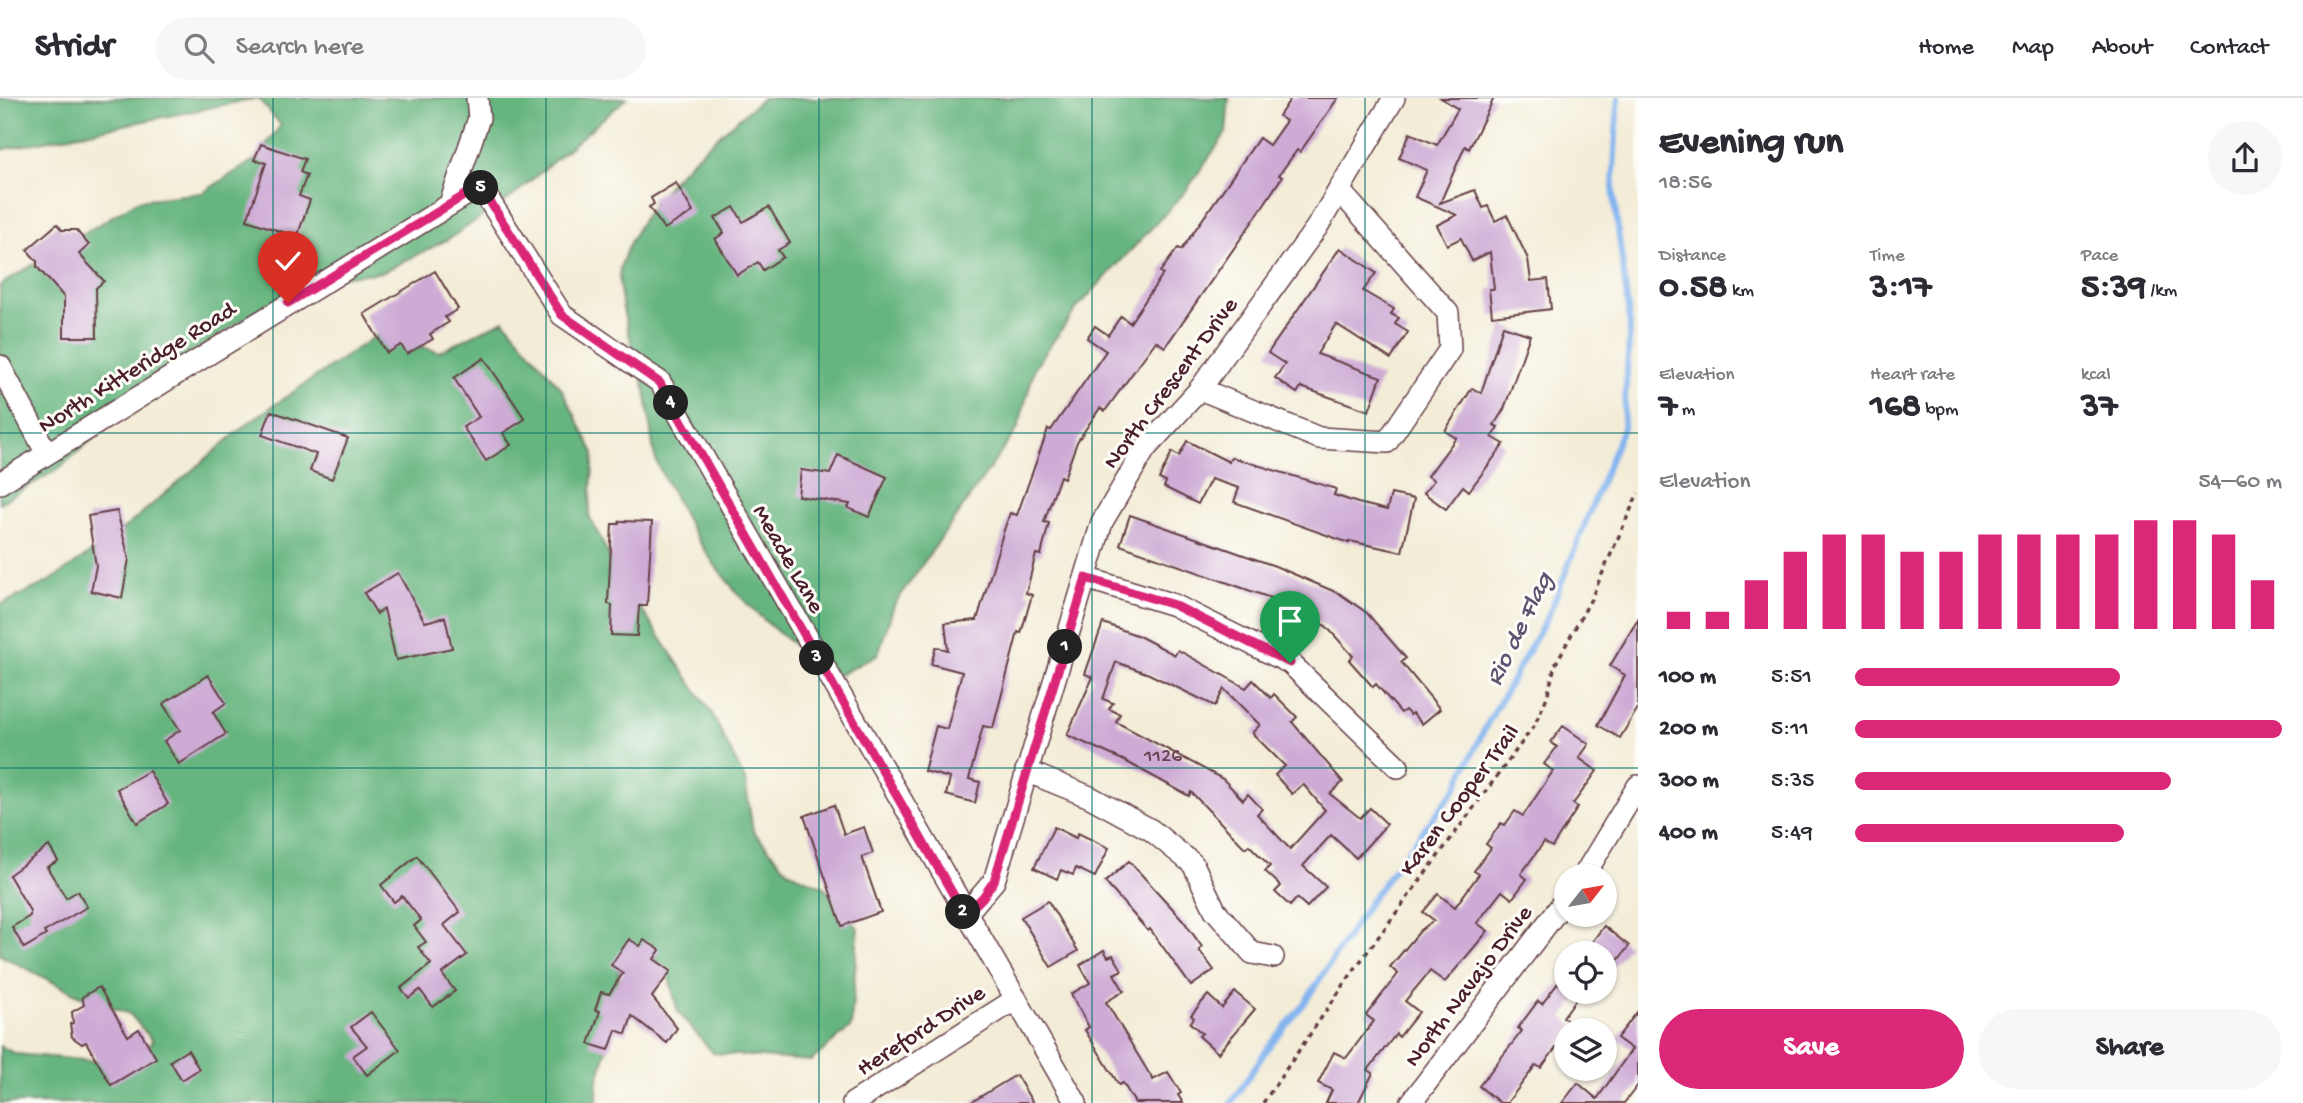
<!DOCTYPE html>
<html lang="en">
<head>
<meta charset="utf-8">
<style>
	:root { --surface:#fff; --page:#f7f7f7; --text:#2b2b33; --muted:#7c7c81; --line:#e1e1e2; --accent:#db2777 }
	body { margin:0; font-family:"Gochi Hand",sans-serif; background:var(--page); color:var(--text); height:100vh; display:flex; flex-direction:column; font-size:26px; white-space:nowrap }
	* { box-sizing:border-box; margin:0 }
	p { font-size:23px; color:var(--muted) }
	.icon { flex:none; width:38px; height:38px; fill:none; stroke:currentColor; stroke-width:2; stroke-linecap:round; stroke-linejoin:round }
	.map { position:relative; flex:1; overflow:hidden }
	.details { display:flex; flex-direction:column; background:var(--surface); width:665px }
	.details>* { flex:none }
	.needle { width:46px; rotate:59deg }
	.tools { position:absolute; left:1554px; top:766px; display:grid; gap:14px }
	.tools a { display:grid; place-items:center; width:63px; height:63px; border-radius:50%; background:var(--surface); box-shadow:0 2px 5px #0004; font-size:35px }
	.pin { position:absolute; display:grid; place-items:center; width:60px; height:60px; color:#fff; margin:-72px -30px; border-radius:50% 50% 50% 0; rotate:-45deg; box-shadow:0 0 7px #0007 }
	.pin .icon { rotate:45deg }
	.km { position:absolute; width:35px; height:35px; margin:-18px; border-radius:50%; background:#222; color:#fff; font-size:19px; line-height:35px; text-align:center }
	.round { display:grid; place-items:center; flex:none; width:74px; height:74px; border-radius:37px; background:var(--page) }
	.head { display:flex; align-items:center; justify-content:space-between; height:119px; padding:0 21px }
	h1 { font-size:38px; font-weight:800; line-height:52px }
	.stats { display:grid; grid-template-columns:repeat(3,1fr); gap:10px; height:119px; padding:7px 21px }
	.stats div { display:grid; align-content:center }
	.stats b { font-size:35px; font-weight:800 }
	.stats small { font-size:19px; font-weight:400 }
	.stats p { font-size:19px }
	.chart { height:196px; padding:14px 21px }
	.chart p { display:flex; justify-content:space-between }
	.chart svg { width:100%; height:126px; margin-top:7px; stroke:var(--accent); stroke-width:6 }
	.action { display:flex; gap:14px; margin-top:auto; padding:14px 21px }
	.action a { flex:1; height:80px; border-radius:42px; background:var(--accent); color:#fff; font-size:28px; font-weight:800; line-height:80px; text-align:center }
	.action a+a { background:var(--page); color:var(--text) }
	ul { padding:0 21px; list-style:none; font-size:23px }
	li { display:grid; grid-template-columns:112px 84px 1fr; align-items:center; height:52px }
	li i { height:18px; border-radius:9px; background:var(--accent) }
	header { display:flex; align-items:center; gap:42px; box-sizing:border-box; height:98px; padding:0 35px; background:var(--surface); border-bottom:2px solid var(--line) }
	header strong { font-size:33px }
	nav { display:flex; gap:38px; margin-inline-start:auto; font-size:24px }
	.search { width:490px; height:63px; background:var(--page); display:flex; align-items:center; gap:18px; box-sizing:border-box; padding:0 24px; border-radius:38px; color:var(--muted); font-size:26px }
	main { display:flex; flex:1; min-height:0 }
	.map>svg:first-child { display:block }
	.forest { fill:#66b57f; stroke:#586a55; stroke-width:2 }
	.lines { fill:none; stroke-linecap:round; stroke-linejoin:round }
	.stream { stroke:#83b4ef; stroke-width:6 }
	.building { fill:#ceabd5; fill-rule:evenodd }
	.street-casing { stroke:#633e45; stroke-width:24 }
	.path { stroke:#633e45; stroke-width:3.5; stroke-dasharray:5 5; stroke-linecap:butt }
	.street { stroke:#fff; stroke-width:21 }
	.route-casing { stroke:#fff; stroke-width:14 }
	.route { stroke:#db2777; stroke-width:9 }
	.grid { fill:none; stroke:#0f766e; stroke-width:2; stroke-opacity:0.55 }
	.labels { text-anchor:middle; stroke-width:6; stroke-linejoin:round; paint-order:stroke }
	.number-label { font-size:21px; fill:#6b4256 }
	.street-label { font-size:24px; fill:#4a1f2b; stroke:#fdfcf7 }
	.water-label { font-size:26px; font-style:italic; fill:#5e5370; stroke:#fdfcf7 }
</style>
</head>
<body>
<header>
<strong>Stridr</strong>
<div class="search"><svg class="icon" aria-label="search" viewBox="0 0 24 24"><circle cx="10" cy="10" r="6"/><path d="M15 15l6 6"/></svg>Search here</div>
<nav><a>Home</a><a>Map</a><a>About</a><a>Contact</a></nav>
</header>
<main>
<div class="map">
<svg width="1638" height="1005" viewBox="0 0 1638 1005">
	<rect width="100%" height="100%" fill="#fdfcf7"/>
	<filter id="ink" filterUnits="userSpaceOnUse"><feTurbulence type="fractalNoise" baseFrequency=".0143" numOctaves="2"/><feDisplacementMap in="SourceGraphic" scale="14" xChannelSelector="R" yChannelSelector="G"/><feConvolveMatrix kernelMatrix="1 2 1 2 8 2 1 2 1" color-interpolation-filters="sRGB"/></filter>
	<filter id="wash" filterUnits="userSpaceOnUse"><feTurbulence type="fractalNoise" baseFrequency=".00686" numOctaves="4" result="noise"/><feDisplacementMap in="SourceGraphic" scale="28" xChannelSelector="R" yChannelSelector="G"/><feGaussianBlur stdDeviation="1.57" result="paint"/><feColorMatrix in="noise" values="0 0 0 0 0 0 0 0 0 0 0 0 0 0 0 0 0 1.4 0 .05"/><feComposite in="paint" operator="in"/></filter>
	<g filter="url(#wash)">
		<rect width="100%" height="100%" fill="#f3ecd7"/>
		<g class="forest">
			<polygon points="0,0 627,0 513,98 447,142 383,174 320,181 256,213 190,257 58,371 0,405 0,187 139,102 202,95 254,62 281,27 258,0 0,52"/>
			<path d="M 763,0 L 1229,0 L 1226,35 L 1185,94 L 1077,210 L 1035,269 L 1018,330 L 894,507 L 878,556 L 839,577 C 763,531 716,482 676,402 C 669,388 659,373 655,359 C 649,333 650,306 642,281 C 635,257 613,190 621,167 C 644,96 708,47 763,0 Z"/>
			<polygon points="504,222 561,290 594,355 589,418 622,483 712,616 745,682 753,733 788,773 824,789 858,830 851,929 811,963 713,955 678,914 668,875 645,849 619,871 615,921 598,982 597,1005 0,1005 0,948 16,956 127,966 153,943 130,916 82,899 0,857 0,507 50,483 115,438 248,325 378,236 439,254"/>
		</g>
		<g class="lines">
			<polyline class="stream" points="1231,1005 1267,951 1303,907 1375,796 1456,690 1485,630 1549,516 1623,330 1630,227 1613,91 1618,0"/>
		</g>
		<g id="blocks">
			<g class="building">
				<polygon points="1291,0 1338,0 1300,54 1297,52 1279,77 1282,79 1255,120 1165,249 1156,243 1105,313 1100,310 1077,344 1064,380 1060,378 1044,424 1049,425 1041,457 1036,456 1026,495 1032,497 1021,535 1018,534 993,630 983,628 969,681 980,684 975,705 946,697 950,680 924,673 936,628 947,631 962,574 931,566 936,549 948,552 945,525 977,522 1003,435 1010,415 1017,417 1048,331 1051,332 1106,253 1087,240 1095,228 1108,237 1121,218 1130,225 1163,176 1160,174 1178,150 1181,152 1259,40 1269,47 1286,23 1279,18"/>
				<polygon points="1441,0 1494,0 1469,51 1465,48 1440,105 1475,92 1483,110 1488,108 1495,123 1507,117 1528,161 1531,183 1548,181 1551,211 1492,218 1489,191 1494,191 1490,154 1472,163 1461,140 1447,147 1437,127 1457,117 1415,99 1427,72 1399,60 1410,35 1437,47 1458,11"/>
				<polygon points="261,46 305,61 300,74 307,77 299,98 310,102 297,139 247,122 266,65 254,62"/>
				<polygon points="676,85 693,114 664,131 649,109 654,106 651,100"/>
				<polygon points="734,109 743,124 769,109 790,145 778,152 783,159 763,172 758,164 737,177 715,141 724,135 715,120"/>
				<polygon points="57,126 62,132 76,132 89,147 79,156 104,183 96,190 97,239 64,239 64,199 37,169 37,163 27,152"/>
				<polygon points="1340,150 1376,175 1363,193 1394,211 1391,216 1399,220 1395,226 1408,234 1391,261 1336,226 1317,256 1381,279 1369,313 1301,289 1297,295 1275,280 1285,266 1268,255"/>
				<polygon points="435,173 458,211 445,219 449,224 430,236 433,241 407,256 401,247 387,255 364,216"/>
				<polygon points="1503,228 1530,237 1504,311 1494,327 1498,329 1492,339 1504,346 1469,393 1463,388 1446,411 1424,395 1434,382 1428,378 1456,340 1445,333 1472,290 1481,295"/>
				<polygon points="484,260 525,321 503,335 511,347 486,363 463,329 479,319 454,280"/>
				<polygon points="271,313 348,340 332,381 310,373 316,356 262,337"/>
				<polygon points="1187,343 1229,364 1231,359 1336,391 1334,397 1358,405 1387,412 1391,396 1414,401 1402,454 1349,443 1349,445 1234,404 1239,390 1211,381 1198,406 1164,389 1166,384 1159,381 1172,354 1179,358"/>
				<polygon points="838,357 887,379 869,419 848,410 850,406 798,398 801,372 830,376"/>
				<polygon points="117,413 129,461 122,500 91,493 96,468 88,418"/>
				<polygon points="1130,417 1275,468 1340,496 1367,515 1406,560 1401,564 1440,611 1422,626 1412,615 1410,617 1405,612 1401,615 1376,586 1373,589 1349,562 1353,558 1326,528 1268,499 1120,447"/>
				<polygon points="620,423 652,424 647,508 639,508 637,538 611,537 612,507 608,506 612,426 619,426"/>
				<polygon points="398,475 425,524 445,519 452,550 396,562 384,511 377,516 364,495"/>
				<polygon points="1638,521 1638,610 1620,640 1598,627 1625,577 1610,568"/>
				<path d="M 1103,525 L 1139,538 L 1175,557 L 1178,552 L 1246,590 L 1253,582 L 1271,600 L 1274,596 L 1297,619 L 1292,624 L 1343,684 L 1330,696 L 1360,720 L 1370,710 L 1387,726 L 1356,760 L 1331,737 L 1303,768 L 1326,789 L 1307,809 L 1297,800 L 1290,808 L 1275,794 L 1281,788 L 1265,773 L 1270,768 L 1249,747 L 1245,750 L 1191,694 L 1189,698 L 1125,663 L 1067,637 L 1093,579 L 1085,576 ZM 1116,564 L 1149,576 L 1215,608 L 1224,591 L 1260,627 L 1252,635 L 1285,668 L 1275,677 L 1292,696 L 1303,686 L 1325,712 L 1290,751 L 1257,716 L 1262,711 L 1248,696 L 1243,702 L 1223,681 L 1116,624 L 1120,616 L 1109,611 L 1113,605 L 1103,601 Z"/>
				<polygon points="208,577 226,605 213,614 226,636 179,666 164,643 180,632 163,606"/>
				<polygon points="1563,628 1589,646 1579,660 1597,673 1573,706 1578,709 1552,749 1544,744 1521,776 1527,781 1512,801 1502,793 1477,825 1488,833 1445,884 1430,873 1405,903 1419,914 1399,939 1396,936 1368,972 1373,975 1358,1005 1326,1005 1332,992 1318,985 1334,954 1346,960 1374,923 1366,917 1398,876 1390,869 1420,833 1434,822 1423,814 1438,796 1455,809 1479,776 1474,773 1491,750 1486,746 1501,725 1505,727 1515,713 1523,718 1553,673 1544,666 1557,649 1551,644"/>
				<polygon points="149,673 168,706 137,725 117,691"/>
				<polygon points="834,707 844,736 864,729 873,755 862,759 881,814 842,828 804,718"/>
				<polygon points="1054,729 1076,740 1078,735 1109,750 1095,779 1076,770 1073,777 1061,772 1057,781 1034,770"/>
				<polygon points="49,748 58,763 47,769 66,800 78,793 87,809 44,834 46,837 24,850 12,829 30,818 30,813 9,777"/>
				<polygon points="417,758 460,814 444,827 467,857 442,876 455,893 433,909 420,892 409,900 401,890 431,866 418,849 426,844 414,828 421,822 402,798 394,804 381,787"/>
				<polygon points="1129,763 1183,822 1202,849 1199,852 1214,872 1191,888 1150,831 1148,833 1105,784"/>
				<polygon points="1048,803 1078,853 1051,869 1021,819"/>
				<polygon points="1604,828 1629,848 1605,879 1605,856 1583,856"/>
				<polygon points="629,841 640,848 644,842 660,852 654,861 671,873 652,899 677,930 667,945 632,918 626,936 616,932 609,952 589,946 600,913 595,912 601,894 609,896 623,875 611,867"/>
				<polygon points="1104,852 1108,859 1113,857 1122,872 1114,876 1124,893 1106,904 1153,982 1168,974 1181,995 1178,997 1183,1005 1135,1005 1123,985 1119,987 1085,932 1089,929 1071,896 1090,885 1080,867"/>
				<polygon points="1558,885 1577,900 1563,919 1573,927 1541,970 1536,967 1507,1005 1500,1005 1479,988 1522,933 1518,930 1538,903 1542,906"/>
				<polygon points="99,889 128,938 139,931 156,960 111,987 86,944 82,946 72,939 70,926 73,925 72,914 84,907 82,899"/>
				<polygon points="1235,894 1255,911 1218,955 1199,938 1202,935 1190,925 1194,920 1191,917 1208,897 1222,910"/>
				<polygon points="1638,913 1638,987 1624,1005 1562,1005 1578,985 1597,1001 1632,951 1617,940"/>
				<polygon points="371,914 400,952 367,977 353,958 367,948 351,929"/>
				<polygon points="188,952 199,971 182,982 170,963"/>
				<polygon points="1016,977 1033,1005 970,1005"/>
			</g>
		</g>
	</g>
	<g filter="url(#ink)">
		<use href="#blocks" fill-opacity="0" stroke="#633e45" stroke-width="2"/>
		<g class="lines">
			<g class="street-casing">
				<g id="street">
					<polyline points="450,106 479,20 477,0"/>
					<polyline points="0,268 46,354"/>
					<polyline points="1200,291 1319,340 1387,344 1450,251 1448,215 1339,92"/>
					<polyline points="0,385 480,88 562,217 660,284 1076,1005"/>
					<polyline points="1086,480 1174,507 1290,565 1398,669"/>
					<polyline points="1026,673 1090,699 1151,732 1193,766 1215,812 1252,855 1273,859"/>
					<polyline points="1583,779 1638,688"/>
					<polyline points="965,817 994,783 1102,424 1145,351 1200,291 1317,129 1394,0"/>
					<polyline points="853,1005 1016,901"/>
					<polyline points="1411,1005 1566,801"/>
				</g>
			</g>
			<polyline class="path" points="1263,1005 1354,872 1534,628 1547,599 1555,567 1591,501 1638,395"/>
			<use href="#street" class="street"/>
		</g>
	</g>
	<g class="lines" filter="url(#ink)">
		<g class="route-casing">
			<polyline id="route" points="288,205 480,88 562,217 660,285 965,817 983,799 994,783 1086,480 1174,507 1290,565"/>
		</g>
		<use href="#route" class="route"/>
	</g>
	<path class="grid" d="M 273,0 L 273,1005M 546,0 L 546,1005M 819,0 L 819,1005M 1092,0 L 1092,1005M 1365,0 L 1365,1005M 0,335 L 1638,335M 0,670 L 1638,670"/>
	<g class="labels">
		<g class="number-label">
			<text x="1163" y="663">1126</text>
		</g>
		<g class="street-label">
			<text transform="translate(136 268) rotate(-32)" y="8">North Kitteridge Road</text>
			<text transform="translate(1169 284) rotate(-53)" y="8">North Crescent Drive</text>
			<text transform="translate(790 460) rotate(60)" y="8">Meade Lane</text>
			<text transform="translate(1458 701) rotate(-53)" y="8">Karen Cooper Trail</text>
			<text transform="translate(1467 887) rotate(-53)" y="8">North Navajo Drive</text>
			<text transform="translate(920 931) rotate(-33)" y="8">Hereford Drive</text>
		</g>
		<g class="water-label">
			<text transform="translate(1517 530) rotate(-64)" y="9">Rio de Flag</text>
		</g>
	</g>
</svg>
<div class="tools">
<a><svg class="needle" viewBox="-14 -14 28 28"><path d="M0-13l5 13h-10z" fill="#e53935"/><path d="M0 13l5-13h-10z" fill="#7c7c81"/></svg></a>
<a><svg class="icon" aria-label="locate" viewBox="0 0 24 24"><circle cx="12" cy="12" r="6"/><path d="M12 2v4M12 18v4M2 12h4M18 12h4"/></svg></a>
<a><svg class="icon" aria-label="layers" viewBox="0 0 24 24"><path d="M12 4l9 5-9 5-9-5zM3 14l9 5 9-5"/></svg></a>
</div>
<div class="pin" style="left:1290px;top:565px;background:#1e9e55"><svg class="icon" aria-label="arrive" viewBox="0 0 24 24"><path d="M6 21V4h12l-3 4 3 4H6"/></svg></div>
<div class="pin" style="left:288px;top:205px;background:#d93025"><svg class="icon" aria-label="check" viewBox="0 0 24 24"><path d="M5 12l5 5 9-10"/></svg></div>
<b class="km" style="left:1065px;top:549px">1</b>
<b class="km" style="left:963px;top:814px">2</b>
<b class="km" style="left:817px;top:560px">3</b>
<b class="km" style="left:671px;top:305px">4</b>
<b class="km" style="left:481px;top:90px">5</b>
</div>
<section class="details">
<div class="head"><div><h1>Evening run</h1><p>18:56</p></div><a class="round"><svg class="icon" aria-label="share" viewBox="0 0 24 24"><path d="M12 15V3M7 8l5-5 5 5M5 13v7h14v-7"/></svg></a></div>
<div class="stats">
<div><p>Distance</p><b>0.58<small> km</small></b></div>
<div><p>Time</p><b>3:17</b></div>
<div><p>Pace</p><b>5:39<small> /km</small></b></div>
</div>
<div class="stats">
<div><p>Elevation</p><b>7<small> m</small></b></div>
<div><p>Heart rate</p><b>168<small> bpm</small></b></div>
<div><p>kcal</p><b>37</b></div>
</div>
<div class="chart"><p><span>Elevation</span>54–60 m</p>
<svg viewBox="0 0 160 44" preserveAspectRatio="none"><path d="M5 44V38M15 44V38M25 44V27M35 44V17M45 44V11M55 44V11M65 44V17M75 44V17M85 44V11M95 44V11M105 44V11M115 44V11M125 44V6M135 44V6M145 44V11M155 44V27"/></svg>
</div>
<ul>
<li><b>100 m</b>5:51<i style="width:62%"></i></li>
<li><b>200 m</b>5:11<i style="width:100%"></i></li>
<li><b>300 m</b>5:35<i style="width:74%"></i></li>
<li><b>400 m</b>5:49<i style="width:63%"></i></li>
</ul>
<div class="action"><a>Save</a><a>Share</a></div>
</section>
</main>
</body>
</html>
